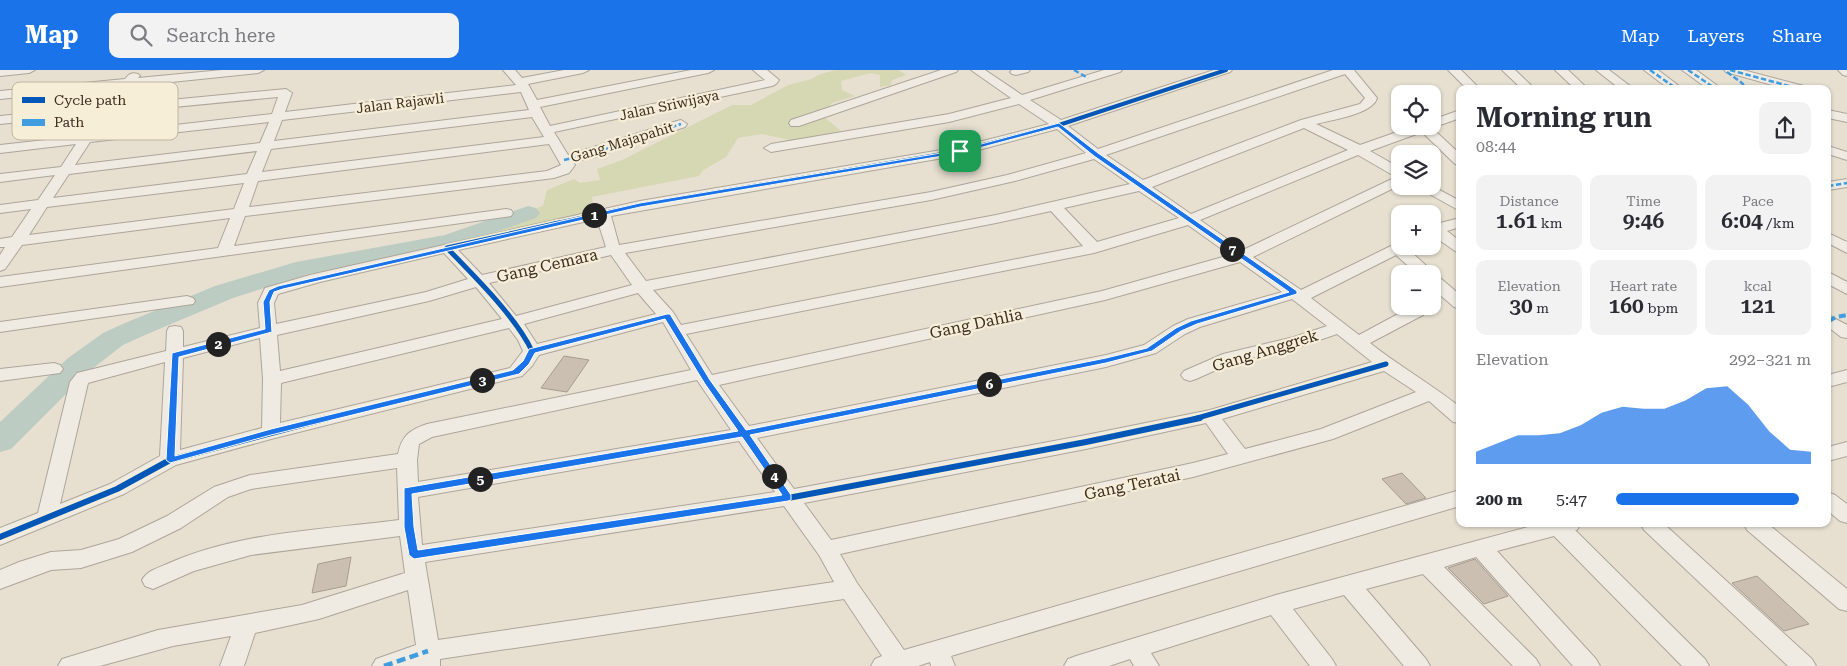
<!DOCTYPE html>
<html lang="en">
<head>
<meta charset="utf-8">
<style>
	:root { --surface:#fff; --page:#f2f2f3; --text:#2b2b33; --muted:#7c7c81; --accent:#1a73e8 }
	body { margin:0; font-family:"Roboto Serif",serif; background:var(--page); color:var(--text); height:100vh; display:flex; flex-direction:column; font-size:19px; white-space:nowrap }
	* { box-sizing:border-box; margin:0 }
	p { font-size:16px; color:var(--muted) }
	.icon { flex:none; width:28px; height:28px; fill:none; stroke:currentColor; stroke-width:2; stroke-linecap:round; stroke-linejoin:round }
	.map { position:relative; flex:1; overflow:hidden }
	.details { position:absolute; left:1456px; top:15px; width:375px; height:442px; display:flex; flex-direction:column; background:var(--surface); border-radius:10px; box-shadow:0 1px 4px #0004 }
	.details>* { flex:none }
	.controls { position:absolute; left:1391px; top:15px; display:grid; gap:10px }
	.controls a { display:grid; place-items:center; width:50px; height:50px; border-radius:10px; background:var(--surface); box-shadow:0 1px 4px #0004; font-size:25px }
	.pin { position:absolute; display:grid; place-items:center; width:42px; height:42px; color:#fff; margin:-21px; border-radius:10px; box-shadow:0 2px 8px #0006 }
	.km { position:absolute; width:25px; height:25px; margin:-12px; border-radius:50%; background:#222; color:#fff; font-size:14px; line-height:25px; text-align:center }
	.round { display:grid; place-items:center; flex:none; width:52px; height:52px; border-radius:10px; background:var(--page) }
	.overview { display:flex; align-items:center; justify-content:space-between; height:85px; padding:0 20px }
	h1 { font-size:28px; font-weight:600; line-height:38px }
	.figures { display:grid; grid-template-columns:repeat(3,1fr); gap:8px; height:85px; padding:5px 20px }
	.figures div { display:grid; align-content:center; border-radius:10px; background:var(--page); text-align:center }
	.figures b { font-size:21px; font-weight:600 }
	.figures small { font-size:14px; font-weight:400 }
	.figures p { font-size:14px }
	.chart { height:140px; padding:10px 20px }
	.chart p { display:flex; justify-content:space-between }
	.chart svg { width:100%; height:90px; margin-top:5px; fill:var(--accent); opacity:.7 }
	ul { padding:0 20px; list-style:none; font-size:16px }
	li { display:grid; grid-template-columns:80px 60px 1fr; align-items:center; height:38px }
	li i { height:12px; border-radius:6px; background:var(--accent) }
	header { display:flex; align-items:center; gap:30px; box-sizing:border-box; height:70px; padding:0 25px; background:var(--accent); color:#fff }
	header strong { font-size:24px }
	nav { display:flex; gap:28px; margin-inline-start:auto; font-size:18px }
	.search { width:350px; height:45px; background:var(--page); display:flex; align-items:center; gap:12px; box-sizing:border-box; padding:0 18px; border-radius:10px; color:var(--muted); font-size:19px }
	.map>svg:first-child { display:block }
	.green { fill:#d6d7b3 }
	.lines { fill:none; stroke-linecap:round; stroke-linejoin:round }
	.river { fill:#bcccc2; fill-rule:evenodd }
	.building { fill:#cbbfb2; stroke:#a89c90 }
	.minor-casing { stroke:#ada599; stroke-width:2 }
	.minor { fill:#efebe3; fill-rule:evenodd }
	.quiet-far2 { stroke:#3f9de0; stroke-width:2.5; stroke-dasharray:5.5 2.5; stroke-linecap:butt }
	.quiet-far1 { stroke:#3f9de0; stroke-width:4; stroke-dasharray:7 4; stroke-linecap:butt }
	.quiet { stroke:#3f9de0; stroke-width:4.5; stroke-dasharray:9 4.5; stroke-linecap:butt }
	.cycleway-far2-casing { stroke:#f7eed8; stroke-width:6 }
	.cycleway-far1-casing { stroke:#f7eed8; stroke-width:8 }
	.cycleway-casing { stroke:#f7eed8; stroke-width:9 }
	.cycleway-far2 { stroke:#0057b8; stroke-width:4 }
	.cycleway-far1 { stroke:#0057b8; stroke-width:5 }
	.cycleway { stroke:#0057b8; stroke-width:6 }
	.route { fill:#1a73e8; stroke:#fff; fill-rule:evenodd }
	.labels { text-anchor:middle; stroke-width:4.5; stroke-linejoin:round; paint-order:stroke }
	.far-street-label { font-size:14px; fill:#3d2e20; stroke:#f7eed8 }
	.street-label { font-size:16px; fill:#3d2e20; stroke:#f7eed8 }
	.key { fill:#f7eed8; stroke:#bfb4a1; stroke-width:1 }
	.key-label { font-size:14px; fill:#3d2e20 }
</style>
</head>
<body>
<header>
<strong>Map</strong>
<div class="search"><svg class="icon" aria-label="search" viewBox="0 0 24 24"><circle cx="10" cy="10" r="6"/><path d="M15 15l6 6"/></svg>Search here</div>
<nav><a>Map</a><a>Layers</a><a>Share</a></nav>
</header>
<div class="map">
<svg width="1847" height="596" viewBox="0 0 1847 596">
	<rect width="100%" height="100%" fill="#e7e0d1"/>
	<polygon class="green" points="835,0 899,0 906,5 892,10 891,15 880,17 880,5 870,3 841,11 842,20 855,26 832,33 823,46 841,61 794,71 762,64 738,68 726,87 702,101 699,106 592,127 594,141 475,170 498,152 543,136 547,120 574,109 580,113 600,110 597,99 622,90 732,35 751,35 788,15 812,9 818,5"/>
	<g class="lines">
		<polygon class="river" points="528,136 536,138 540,143 536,148 450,178 309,204 233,228 145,265 123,275 88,302 11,379 0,382 0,352 68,288 103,263 125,253 215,216 296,192 445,165"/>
	</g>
	<g class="building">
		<polygon points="564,286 589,290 567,322 541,318"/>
		<polygon points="1402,403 1426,428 1406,434 1382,409"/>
		<polygon points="351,487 346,516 312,523 318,494"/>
		<polygon points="1475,489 1508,526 1484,534 1448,498"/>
		<polygon points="1757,506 1809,554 1784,561 1732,513"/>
	</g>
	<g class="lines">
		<g class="minor-casing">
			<g id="minor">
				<polygon points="0,0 35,0 29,3 0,6"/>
				<path d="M 222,0 L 264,0 L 258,3 L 133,16 L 118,35 L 286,19 L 292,23 L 285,42 L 516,15 L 503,0 L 515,0 L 522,8 L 564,0 L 589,0 L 583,3 L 528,14 L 537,30 L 691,0 L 714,0 L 708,3 L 540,37 L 550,56 L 765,10 L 753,0 L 767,0 L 779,10 L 776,14 L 772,16 L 554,62 L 568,85 L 677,51 L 681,50 L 687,54 L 685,57 L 595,87 L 573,92 L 575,95 L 569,103 L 554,108 L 245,146 L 234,176 L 506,139 L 511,140 L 513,143 L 511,146 L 0,217 L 0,207 L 218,178 L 230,148 L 22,175 L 5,199 L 0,201 L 0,185 L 5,177 L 0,177 L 0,169 L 12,167 L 31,139 L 0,143 L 0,135 L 38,130 L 55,105 L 0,112 L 0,104 L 61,97 L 76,74 L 0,83 L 0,75 L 82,66 L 98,44 L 0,54 L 0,46 L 104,36 L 120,17 L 0,29 L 0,21 L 125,9 C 129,4 131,2 138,4 L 140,6 L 138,8 ZM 521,22 L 529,40 L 274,71 L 282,50 ZM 278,27 L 272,44 L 96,64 L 112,43 ZM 532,47 L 544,67 L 262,102 L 271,79 ZM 269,52 L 260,73 L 75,95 L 90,72 ZM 549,74 L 561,95 L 547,101 L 249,137 L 258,111 ZM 257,81 L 247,104 L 53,128 L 69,104 ZM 244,113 L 234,139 L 29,165 L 47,137 Z"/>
				<polygon points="941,0 958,0 956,2 799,56 791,56 789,53 791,50"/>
				<path d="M 971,0 L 985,0 L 1022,25 L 1104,0 L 1122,0 L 1120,2 L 1030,30 L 1061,50 L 1214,0 L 1232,0 L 1230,2 L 1068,56 L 1098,79 L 1333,0 L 1354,0 L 1377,28 C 1373,44 1331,50 1316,54 L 1360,75 L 1414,56 L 1432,56 L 1432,50 L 1460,40 L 1460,48 L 1432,58 L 1460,84 L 1460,95 L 1455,94 L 1422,62 L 1370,81 L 1400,98 L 1400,115 L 1253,187 L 1301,220 L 1397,173 L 1400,172 L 1400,176 L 1409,176 L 1408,179 L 1432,201 L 1433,205 L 1438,206 L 1460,225 L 1460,239 L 1454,237 L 1432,218 L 1432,204 L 1417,204 L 1396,185 L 1311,228 L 1359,265 L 1411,237 L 1423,237 L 1425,241 L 1423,245 L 1370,273 C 1399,296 1431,314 1460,337 L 1460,353 L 1453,352 L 1429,331 L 1333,369 L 1193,407 L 840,484 L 857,513 L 904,580 L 1460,420 L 1460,436 L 951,586 L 955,596 L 931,596 L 930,592 L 918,596 L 871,596 L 875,589 L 882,586 L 844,529 L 440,589 L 440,596 L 372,596 L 376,589 L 416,575 L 408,520 L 319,549 L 255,563 L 244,596 L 220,596 L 231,566 L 173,576 L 100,596 L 58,596 L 62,589 L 158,560 L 302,535 L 405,503 L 400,466 L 251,485 L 194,501 L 153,519 L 145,516 L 142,510 C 147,501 157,498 167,494 C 239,462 321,460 399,450 L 397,398 L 251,419 L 228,427 L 181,458 L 132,482 L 81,498 L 51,500 L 0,519 L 0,500 L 19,492 L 51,482 L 81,480 L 119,469 L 167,446 L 214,417 L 250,405 L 398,384 C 402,366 409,360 427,354 L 691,300 L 663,252 L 539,285 L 532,296 L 522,306 L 271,369 L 176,395 L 124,424 L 0,475 L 0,458 L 38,443 L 70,312 L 77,303 L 166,281 L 167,261 L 169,257 L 175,256 L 181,257 L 183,261 L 183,277 L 260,258 L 258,233 L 265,218 L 310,205 L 640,131 L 959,77 L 1049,54 L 1019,34 L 949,52 L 771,82 L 764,78 L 771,74 L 949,44 L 1011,28 ZM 1345,4 L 1365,28 L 1360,34 L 1301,50 L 1143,110 L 1106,85 ZM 1304,58 L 1348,80 L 1191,144 L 1152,117 ZM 1057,59 L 1086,83 L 1007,105 L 931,122 L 619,175 L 611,146 L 960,85 ZM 1358,85 L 1396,107 L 1243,180 L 1200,150 ZM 1094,89 L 1130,114 L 996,145 L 646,211 L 625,183 L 931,130 L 1015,111 ZM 1139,121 L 1179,148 L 1097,172 L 1064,138 ZM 1051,141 L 1083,176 L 681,255 L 673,242 L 653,220 L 996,153 ZM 597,149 L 606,177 L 482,205 L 458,180 ZM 1188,155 L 1230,185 L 1102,221 L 712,305 L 686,264 L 1094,183 ZM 444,183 L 468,209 L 426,222 L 276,254 L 274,233 L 278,224 L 320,212 ZM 611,185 L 632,215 L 516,246 L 489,213 ZM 1240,192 L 1282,222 L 1188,249 L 1173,256 L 1144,275 L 1106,285 L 749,356 L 719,315 L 1105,230 ZM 476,217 L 502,249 L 280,301 L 277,265 L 429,231 ZM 638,223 L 656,244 L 537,274 L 524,254 ZM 1292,229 L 1327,256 L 1294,267 L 1223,284 L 1184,301 L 1181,305 L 1184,309 L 1190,311 L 1196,309 L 1234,292 L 1305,275 L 1337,264 L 1372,292 L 1210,340 L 1086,365 L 794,419 L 757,368 L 1106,297 L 1156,283 L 1185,264 L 1200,257 ZM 509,258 L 518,270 L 523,281 L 510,298 L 280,353 L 281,313 ZM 260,268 L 263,309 L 262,358 L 180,380 L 183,288 ZM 165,292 L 160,386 L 110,414 L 60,434 L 88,313 ZM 1384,301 L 1416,322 L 1321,359 L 1245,379 L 1222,349 ZM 697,310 L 731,360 L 418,412 L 417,390 L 419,374 L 432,367 ZM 1206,353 L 1228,384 L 1193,393 L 831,470 L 804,433 L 1086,379 ZM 739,371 L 775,422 L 422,475 L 418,427 ZM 784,436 L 819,485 L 834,512 L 438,570 L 425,492 Z"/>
				<polygon points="1012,0 1030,0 1028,2 1016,5 1012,4 1010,2"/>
				<polygon points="1448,0 1461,0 1480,19 1467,19"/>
				<polygon points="1502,0 1515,0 1535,19 1522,19"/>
				<polygon points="1555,0 1568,0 1588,19 1575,19"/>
				<polygon points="1596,0 1609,0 1634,19 1620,19"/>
				<polygon points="1644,0 1658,0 1683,19 1669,19"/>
				<polygon points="1682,0 1696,0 1722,19 1708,19"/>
				<polygon points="1724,0 1743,0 1804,16 1806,19 1786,19 1726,2"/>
				<polygon points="1838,0 1847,0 1847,6 1843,5"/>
				<polygon points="1828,40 1847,44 1847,52 1828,48"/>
				<polygon points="1828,76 1847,82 1847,90 1828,84"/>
				<polygon points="1847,109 1847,117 1828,120 1828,112"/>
				<polygon points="1415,116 1432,116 1460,131 1460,141"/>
				<polygon points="1460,148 1460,157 1447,161 1460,171 1460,183 1455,181 1432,165 1432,155"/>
				<polygon points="1828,163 1847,172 1847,183 1828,173"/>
				<polygon points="1828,202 1847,212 1847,224 1828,214"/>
				<polygon points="187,226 193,228 195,231 193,234 0,262 0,252"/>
				<polygon points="1828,245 1847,255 1847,268 1841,267 1828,257"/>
				<polygon points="54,293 60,295 63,299 60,303 0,311 0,299"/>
				<polygon points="1847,300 1847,312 1828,317 1828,305"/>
				<polygon points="1847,372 1847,386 1828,391 1828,377"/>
				<polygon points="1828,422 1835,425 1847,434 1847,453 1840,451 1828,441"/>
				<polygon points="1539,454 1580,454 1577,460 1575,460 1705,589 1709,596 1682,596 1554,466 1497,481 1596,589 1600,596 1573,596 1476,487 1444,497 1536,589 1540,596 1513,596 1423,504 1366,519 1426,589 1430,596 1404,596 1344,525 1293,539 1332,589 1336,596 1310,596 1271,545 1151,583 1159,596 1134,596 1130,589 1109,596 1064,596 1068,589 1076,586 1276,525"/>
				<polygon points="1641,454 1664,454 1812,589 1816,596 1788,596 1644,460"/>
				<polygon points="1744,454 1768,454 1847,519 1847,541 1839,539 1747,460"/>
			</g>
		</g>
		<use href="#minor" class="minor"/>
		<g class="quiet-far2">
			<polyline points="1074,0 1088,8"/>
			<polyline points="1650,0 1677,19"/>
			<polyline points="1688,0 1716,19"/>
			<polyline points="1730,0 1800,19"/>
			<polyline points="1727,2 1742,13 1746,19"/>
			<polyline points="564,90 590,84 681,54"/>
			<polyline points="1828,116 1847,113"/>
		</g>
		<polyline class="quiet-far1" points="1829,251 1836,247 1847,245"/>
		<polyline class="quiet" points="384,596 428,581"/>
		<g class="cycleway-far2-casing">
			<polyline id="cycleway-far2" points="553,154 640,135 960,81 1059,55 1226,0"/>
		</g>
		<g class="cycleway-far1-casing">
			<g id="cycleway-far1">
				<path d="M 323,349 L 516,302 L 526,292 L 532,281 C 516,247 474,206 447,178 L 559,153"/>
				<polyline points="1194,349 1386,294"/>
			</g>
		</g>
		<g class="cycleway-casing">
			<g id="cycleway">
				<polyline points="0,467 117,419 170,390 328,348"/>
				<polyline points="414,485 788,428 1086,372 1200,348"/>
			</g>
		</g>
		<use href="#cycleway-far2" class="cycleway-far2"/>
		<use href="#cycleway-far1" class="cycleway-far1"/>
		<use href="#cycleway" class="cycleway"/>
	</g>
	<path class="route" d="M 1059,53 L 1098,83 L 1297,221 L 1297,224 L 1197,254 L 1181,261 L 1152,281 L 1106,293 L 750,365 L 791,425 L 791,430 L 788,431 L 414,489 L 409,485 L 404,457 L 404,418 L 738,361 L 705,314 L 665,249 L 535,283 L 529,294 L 519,304 L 271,365 L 170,393 L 166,390 L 172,283 L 265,259 L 263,232 L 269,220 L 278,216 L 640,133 L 959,80 ZM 1058,57 L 1094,86 L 1289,222 L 1191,251 L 1176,258 L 1147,278 L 1106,288 L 746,360 L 710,310 L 670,244 L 667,244 L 529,279 L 523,291 L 513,300 L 271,359 L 175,386 L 179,287 L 272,262 L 270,232 L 274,222 L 283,219 L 640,137 L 960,83 ZM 742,367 L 782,425 L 418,480 L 414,457 L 412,424 Z"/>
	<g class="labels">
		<g class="far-street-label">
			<text transform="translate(400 33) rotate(-7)" y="5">Jalan Rajawli</text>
			<text transform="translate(669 35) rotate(-12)" y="5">Jalan Sriwijaya</text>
			<text transform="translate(622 72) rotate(-17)" y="5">Gang Majapahit</text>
		</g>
		<g class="street-label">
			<text transform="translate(547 195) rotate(-13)" y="6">Gang Cemara</text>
			<text transform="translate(976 253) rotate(-12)" y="6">Gang Dahlia</text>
			<text transform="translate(1265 280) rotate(-17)" y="6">Gang Anggrek</text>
			<text transform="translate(1132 414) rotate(-12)" y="6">Gang Teratai</text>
		</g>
	</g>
	<rect x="12" y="12" width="166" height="58" rx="8" class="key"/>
	<rect x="22" y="27" width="23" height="6" fill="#0057b8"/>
	<rect x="22" y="49" width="23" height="7" fill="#3f9de0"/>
	<g class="key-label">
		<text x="54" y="35">Cycle path</text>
		<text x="54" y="57">Path</text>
	</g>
</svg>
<div class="controls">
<a><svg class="icon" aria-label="locate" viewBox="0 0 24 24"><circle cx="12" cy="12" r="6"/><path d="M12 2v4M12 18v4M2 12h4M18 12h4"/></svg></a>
<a><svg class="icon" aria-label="layers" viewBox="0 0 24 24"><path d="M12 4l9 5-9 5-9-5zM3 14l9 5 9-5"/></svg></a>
<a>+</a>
<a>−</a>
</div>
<div class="pin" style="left:960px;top:81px;background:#1e9e55"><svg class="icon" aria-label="arrive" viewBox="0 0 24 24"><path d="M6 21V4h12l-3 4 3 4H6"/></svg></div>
<b class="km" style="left:594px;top:145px">1</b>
<b class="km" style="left:218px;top:274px">2</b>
<b class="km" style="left:482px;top:310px">3</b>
<b class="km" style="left:774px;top:406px">4</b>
<b class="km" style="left:480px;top:409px">5</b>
<b class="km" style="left:989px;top:314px">6</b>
<b class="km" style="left:1232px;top:179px">7</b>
<section class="details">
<div class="overview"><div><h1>Morning run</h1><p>08:44</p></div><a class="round"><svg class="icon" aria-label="share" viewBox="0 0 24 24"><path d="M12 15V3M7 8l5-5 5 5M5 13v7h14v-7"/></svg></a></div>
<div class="figures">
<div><p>Distance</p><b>1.61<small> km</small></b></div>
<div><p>Time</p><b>9:46</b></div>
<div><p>Pace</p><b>6:04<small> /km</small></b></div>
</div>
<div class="figures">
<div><p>Elevation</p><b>30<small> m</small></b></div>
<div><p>Heart rate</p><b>160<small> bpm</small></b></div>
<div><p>kcal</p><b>121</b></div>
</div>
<div class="chart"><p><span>Elevation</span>292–321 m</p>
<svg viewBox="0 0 160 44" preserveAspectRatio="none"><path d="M0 44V38L10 34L20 30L30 30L40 29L50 25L60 19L70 16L80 17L90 17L100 13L110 7L120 6L130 15L140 28L150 37L160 38V44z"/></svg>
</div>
<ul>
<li><b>200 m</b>5:47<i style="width:94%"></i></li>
</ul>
</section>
</div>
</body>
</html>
